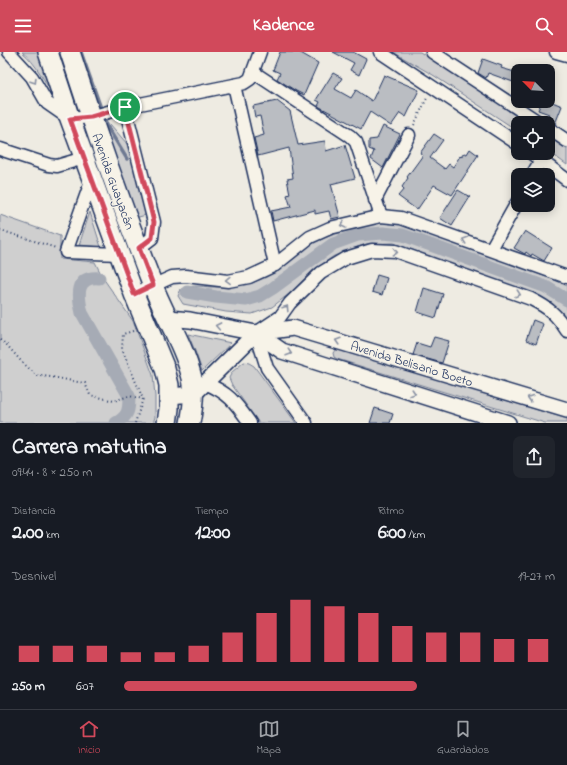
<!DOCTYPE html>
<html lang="es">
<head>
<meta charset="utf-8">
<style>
	:root { --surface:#171b24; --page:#20242c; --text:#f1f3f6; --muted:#9ea1a6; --line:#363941; --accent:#d1495b }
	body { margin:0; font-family:"Indie Flower",sans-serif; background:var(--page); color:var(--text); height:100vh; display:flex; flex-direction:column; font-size:15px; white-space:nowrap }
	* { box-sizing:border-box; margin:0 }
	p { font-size:13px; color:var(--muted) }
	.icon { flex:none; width:22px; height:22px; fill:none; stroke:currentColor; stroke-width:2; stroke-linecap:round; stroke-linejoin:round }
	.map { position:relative; height:371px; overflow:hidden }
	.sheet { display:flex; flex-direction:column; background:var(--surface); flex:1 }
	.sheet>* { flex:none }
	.needle { width:26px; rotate:294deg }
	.controls { position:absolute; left:511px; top:12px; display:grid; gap:8px }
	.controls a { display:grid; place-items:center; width:44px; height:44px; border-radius:8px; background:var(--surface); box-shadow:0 2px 10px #0003; font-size:20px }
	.pin { position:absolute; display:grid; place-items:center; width:34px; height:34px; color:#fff; margin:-17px; border:2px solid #fff; border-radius:50%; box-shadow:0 1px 4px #0007 }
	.round { display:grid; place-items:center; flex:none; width:42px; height:42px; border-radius:8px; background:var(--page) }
	.summary { display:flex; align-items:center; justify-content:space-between; height:68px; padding:0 12px }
	h1 { font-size:22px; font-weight:700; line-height:30px }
	.metrics { display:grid; grid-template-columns:repeat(3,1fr); gap:6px; height:68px; padding:4px 12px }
	.metrics div { display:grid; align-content:center }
	.metrics b { font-size:20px; font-weight:700 }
	.metrics small { font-size:11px; font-weight:400 }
	.metrics p { font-size:11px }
	.chart { height:112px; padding:8px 12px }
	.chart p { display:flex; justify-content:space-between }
	.chart svg { width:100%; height:72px; margin-top:4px; stroke:var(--accent); stroke-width:6 }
	ul { padding:0 12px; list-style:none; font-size:13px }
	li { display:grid; grid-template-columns:64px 48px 1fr; align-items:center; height:30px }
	li i { height:10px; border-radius:5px; background:var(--accent) }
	header { display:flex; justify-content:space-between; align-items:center; height:52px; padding:0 12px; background:var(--accent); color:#fff; font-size:18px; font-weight:700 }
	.dock { display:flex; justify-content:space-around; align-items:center; height:56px; border-top:1px solid var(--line); background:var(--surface); font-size:11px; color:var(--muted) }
	.dock a { display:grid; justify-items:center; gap:2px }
	.dock .selected { color:var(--accent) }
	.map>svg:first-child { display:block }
	.green { fill:#cfcfcf; stroke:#757f96 }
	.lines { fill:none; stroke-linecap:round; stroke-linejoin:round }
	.stream { stroke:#6e7992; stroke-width:3.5 }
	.canal { stroke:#a6abb5; stroke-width:13 }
	.building { fill:#babdc2; stroke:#1b2f5e }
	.minor-casing { stroke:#1b2f5e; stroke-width:15 }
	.tertiary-casing { stroke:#1b2f5e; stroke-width:18 }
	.primary-casing { stroke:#1b2f5e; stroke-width:22 }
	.path { stroke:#1b2f5e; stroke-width:2; stroke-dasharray:1 3; stroke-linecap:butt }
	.minor { stroke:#f7f3e8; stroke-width:12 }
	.tertiary { stroke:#f7f3e8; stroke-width:15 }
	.primary { stroke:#f7f3e8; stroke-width:19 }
	.oneway { stroke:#8991a3 }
	.route-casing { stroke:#fff; stroke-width:8 }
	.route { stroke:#d1495b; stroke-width:5 }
	.labels { text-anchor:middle; stroke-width:3; stroke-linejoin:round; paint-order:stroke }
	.street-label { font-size:13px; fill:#1b2f5e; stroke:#f7f3e8 }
</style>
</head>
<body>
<header><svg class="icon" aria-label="menu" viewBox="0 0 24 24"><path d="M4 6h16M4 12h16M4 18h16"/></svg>Kadence<svg class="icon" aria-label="search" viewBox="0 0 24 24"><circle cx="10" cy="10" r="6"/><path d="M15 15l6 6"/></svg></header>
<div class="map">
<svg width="567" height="371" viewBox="0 0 567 371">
	<rect width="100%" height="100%" fill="#eeebe2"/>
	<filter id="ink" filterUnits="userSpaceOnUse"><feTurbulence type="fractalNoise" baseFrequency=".025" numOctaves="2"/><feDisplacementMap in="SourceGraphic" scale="8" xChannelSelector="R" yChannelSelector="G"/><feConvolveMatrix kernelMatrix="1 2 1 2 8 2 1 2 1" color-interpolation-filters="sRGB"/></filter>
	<g filter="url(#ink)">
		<g class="green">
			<path d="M 22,0 L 41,0 L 54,45 C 45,30 36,11 22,0 Z"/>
			<polygon points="57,0 61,0 80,56 76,57"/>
			<polygon points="393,0 420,0 528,71 518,71 518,79 433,23"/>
			<polygon points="110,72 128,93 135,109 146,163 135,166 104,77"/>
			<polygon points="548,85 567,97 567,113 548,99"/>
			<polygon points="90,160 101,195 79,193"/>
			<polygon points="0,163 60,184 60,207 95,210 103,226 133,269 153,323 155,344 155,365 153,371 0,371"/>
			<path d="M 385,170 L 406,172 L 420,177 L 557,229 L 567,234 L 567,267 L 562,260 L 547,248 L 394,191 L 366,192 L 334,204 L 312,219 L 293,239 L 272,255 L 252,262 L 226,260 L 183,252 L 178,244 L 181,237 C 194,232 204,235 217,235 C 232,234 245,233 259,228 C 278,222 291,205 307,195 C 331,181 359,173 385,170 Z"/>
			<polygon points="188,282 231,291 202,319 195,299"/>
			<polygon points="341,297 567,367 567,371 545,371 337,307 334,305 333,301 335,298"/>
			<polygon points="244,310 249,311 254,314 296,371 259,371 232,333 229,326 232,320"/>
		</g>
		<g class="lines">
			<polyline class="stream" points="81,0 108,76 127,107"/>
			<g class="canal">
				<path d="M 99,226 C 75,224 78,244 82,261 L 129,344 C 129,357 129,364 116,371"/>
				<polyline points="187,240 216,245 246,248 260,244 273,236 333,192 358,183 383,181 403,183 546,235 567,248"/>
			</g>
		</g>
		<g class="building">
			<polygon points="280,0 299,0 318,11 304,43 296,39 277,27 280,21 273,18"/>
			<polygon points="333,0 353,0 366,7 359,23 350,18 354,11"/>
			<polygon points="483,7 502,14 501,16 518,21 516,31 488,21 486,26 478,21"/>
			<polygon points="333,21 342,26 335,37 351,46 356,38 372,49 384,23 419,38 406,65 400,61 391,74 370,60 361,77 318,54 320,50 316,48"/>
			<polygon points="277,49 290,59 298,93 325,89 326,99 345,93 355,126 331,132 340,165 331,167 329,159 315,162 315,158 273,169 271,159 291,155 287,143 290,142 287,127 293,126 289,96 258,104 254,86 264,83 260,64 255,65 253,54"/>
			<polygon points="542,49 550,49 562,54 555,72 547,69 549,62 538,58"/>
			<polygon points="383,74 400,82 383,116 371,107 374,99 369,97 369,88 377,87"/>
			<polygon points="434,82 443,88 430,106 445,117 449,112 453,115 460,104 461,105 464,101 467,102 470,97 478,103 452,143 434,133 417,158 398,144 404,137 402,135 408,126 407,125 423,103 420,101"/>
			<polygon points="458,138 470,145 452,174 440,166"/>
			<polygon points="525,179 552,196 544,209 532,202 531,204 526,200 525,202 523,201 514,196"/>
			<polygon points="377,223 387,226 382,243 372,240"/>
			<polygon points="424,236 443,242 436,266 417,260"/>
			<polygon points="533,268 543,272 536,292 526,288"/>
			<polygon points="434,285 449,289 442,311 413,303 417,291 430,295"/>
			<polygon points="375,356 393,362 390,371 370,371"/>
		</g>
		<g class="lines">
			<g class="minor-casing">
				<g id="minor">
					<polyline points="9,0 32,25 47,51 70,67 91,65 125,55 244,31 250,27 260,0"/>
					<polyline points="380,0 518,92"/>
					<polyline points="432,0 540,71"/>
					<polyline points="556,0 567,3"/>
					<polyline points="253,20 350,84 356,90 381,164"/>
					<polyline points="234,33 275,213"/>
					<polyline points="125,55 154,170 152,186 139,196"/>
					<polyline points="548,76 567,89"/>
					<polyline points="0,97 49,113 57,114 84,106"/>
					<polyline points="531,101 567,128"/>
					<polyline points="532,123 541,108"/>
					<polyline points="92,127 66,200 119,202"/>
					<polyline points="375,148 409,83"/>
					<polyline points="491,197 518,149"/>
					<polyline points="134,242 172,225 186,224 228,229 249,225 275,213 310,185 330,176 381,164 401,166 567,225"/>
					<path d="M 205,331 C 229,341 235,350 250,371"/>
					<path d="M 306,371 L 267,316 L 256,281 L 280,265 L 290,251 L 321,221 L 346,206 L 372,198 L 395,199 L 531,247 C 549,256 556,262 567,279"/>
				</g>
			</g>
			<g class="tertiary-casing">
				<g id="tertiary">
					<polyline points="169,266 190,268 256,281 293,276 567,358"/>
					<polyline points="256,281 282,299 508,371"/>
					<polyline points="169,344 194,342 256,281"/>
				</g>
			</g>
			<g class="primary-casing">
				<g id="primary">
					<polyline points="48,0 70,67 92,127 134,242 165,317 169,333 169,357 167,371"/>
					<path d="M 70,0 C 95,78 122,155 152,231 C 164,263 184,293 192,326 C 195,341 193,356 190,371"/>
				</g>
			</g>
			<g class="path">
				<polyline points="414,73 427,46"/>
				<polyline points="0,178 56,196"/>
				<polyline points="133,279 123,282 122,297 143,347 135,371"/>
				<path d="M 0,288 L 6,292 L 21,309 L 37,324 C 54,324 69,329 85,331 L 90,343 L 114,349 L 129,344 L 143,347"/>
			</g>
			<use href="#minor" class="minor"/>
			<use href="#tertiary" class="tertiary"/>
			<use href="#primary" class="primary"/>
		</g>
		<defs><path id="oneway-chevron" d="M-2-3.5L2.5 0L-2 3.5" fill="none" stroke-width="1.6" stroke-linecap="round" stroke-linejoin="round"/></defs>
		<g class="oneway">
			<use href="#oneway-chevron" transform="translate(34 29) rotate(58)"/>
			<use href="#oneway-chevron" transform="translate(343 173) rotate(166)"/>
			<use href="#oneway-chevron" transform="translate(465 188) rotate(-161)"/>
			<use href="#oneway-chevron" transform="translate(395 200) rotate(12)"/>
			<use href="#oneway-chevron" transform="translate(228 228) rotate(178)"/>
			<use href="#oneway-chevron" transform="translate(518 242) rotate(19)"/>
			<use href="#oneway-chevron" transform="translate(286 256) rotate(-57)"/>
			<use href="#oneway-chevron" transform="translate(218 274) rotate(-169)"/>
			<use href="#oneway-chevron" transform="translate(338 289) rotate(-163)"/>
			<use href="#oneway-chevron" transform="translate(289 301) rotate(18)"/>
			<use href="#oneway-chevron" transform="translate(413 341) rotate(18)"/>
			<use href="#oneway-chevron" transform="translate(530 346) rotate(-163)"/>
		</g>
	</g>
	<g class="lines" filter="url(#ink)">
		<g class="route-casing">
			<polygon id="route" points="125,55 154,170 152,186 139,196 153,233 134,242 70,67 91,65"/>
		</g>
		<use href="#route" class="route"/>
	</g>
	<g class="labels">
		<g class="street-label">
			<text transform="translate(114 129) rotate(70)" y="5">Avenida Guayacán</text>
			<text transform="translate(412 311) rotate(17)" y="5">Avenida Belisario Boeto</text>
		</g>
	</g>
</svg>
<div class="controls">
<a><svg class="needle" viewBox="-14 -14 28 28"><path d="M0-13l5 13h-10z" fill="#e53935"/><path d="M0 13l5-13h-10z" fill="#9ea1a6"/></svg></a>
<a><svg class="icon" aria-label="locate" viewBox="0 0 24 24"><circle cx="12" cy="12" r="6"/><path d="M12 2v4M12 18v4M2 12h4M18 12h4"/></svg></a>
<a><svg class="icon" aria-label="layers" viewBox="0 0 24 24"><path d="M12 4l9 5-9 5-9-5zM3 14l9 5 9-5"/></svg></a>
</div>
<div class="pin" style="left:125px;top:55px;background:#1e9e55"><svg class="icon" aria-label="arrive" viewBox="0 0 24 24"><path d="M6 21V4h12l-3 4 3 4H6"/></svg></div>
</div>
<section class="sheet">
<div class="summary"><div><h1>Carrera matutina</h1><p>09:44 · 8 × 250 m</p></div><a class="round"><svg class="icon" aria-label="share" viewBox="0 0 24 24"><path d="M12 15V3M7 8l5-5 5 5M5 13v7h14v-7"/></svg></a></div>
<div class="metrics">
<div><p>Distancia</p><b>2.00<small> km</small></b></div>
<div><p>Tiempo</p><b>12:00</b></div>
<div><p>Ritmo</p><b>6:00<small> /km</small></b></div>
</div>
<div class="chart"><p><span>Desnivel</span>19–27 m</p>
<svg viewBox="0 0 160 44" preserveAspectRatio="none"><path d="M5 44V34M15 44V34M25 44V34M35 44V38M45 44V38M55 44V34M65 44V26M75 44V14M85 44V6M95 44V10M105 44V14M115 44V22M125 44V26M135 44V26M145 44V30M155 44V30"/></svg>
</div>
<ul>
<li><b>250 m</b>6:07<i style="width:68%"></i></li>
</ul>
</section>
<nav class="dock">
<a class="selected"><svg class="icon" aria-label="home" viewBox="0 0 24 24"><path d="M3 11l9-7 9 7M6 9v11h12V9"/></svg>Inicio</a>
<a><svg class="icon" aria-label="map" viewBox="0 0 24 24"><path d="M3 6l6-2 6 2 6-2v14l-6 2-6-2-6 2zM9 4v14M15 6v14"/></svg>Mapa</a>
<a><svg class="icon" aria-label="saved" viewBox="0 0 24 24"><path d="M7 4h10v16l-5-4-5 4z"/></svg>Guardados</a>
</nav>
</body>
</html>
